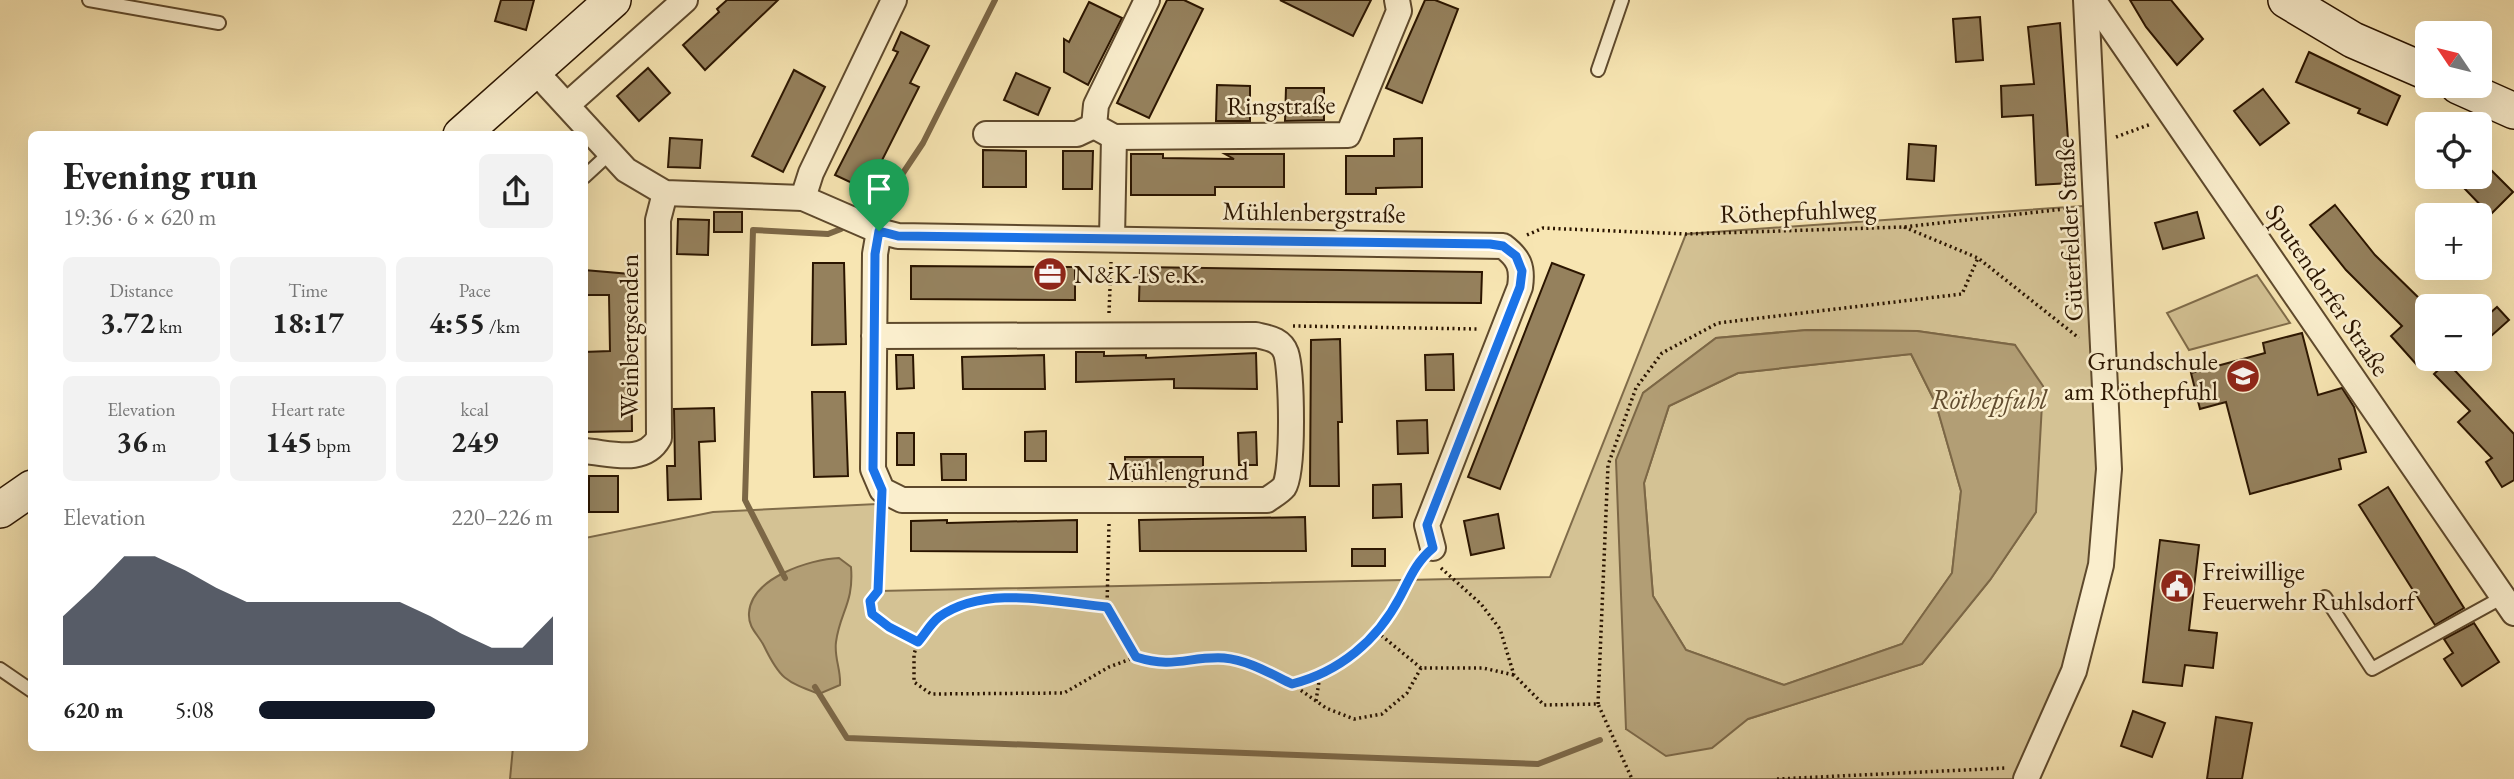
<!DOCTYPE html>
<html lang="en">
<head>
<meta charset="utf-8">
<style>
	:root { --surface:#fff; --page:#f2f2f2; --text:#222; --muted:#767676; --accent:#111827 }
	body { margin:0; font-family:"EB Garamond",serif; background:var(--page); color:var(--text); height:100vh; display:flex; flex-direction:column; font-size:26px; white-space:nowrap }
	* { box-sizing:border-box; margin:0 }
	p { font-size:23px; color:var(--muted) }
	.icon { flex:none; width:38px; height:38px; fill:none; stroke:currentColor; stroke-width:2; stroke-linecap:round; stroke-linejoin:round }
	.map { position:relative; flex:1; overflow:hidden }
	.panel { position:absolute; left:28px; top:131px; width:560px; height:620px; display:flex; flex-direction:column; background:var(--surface); border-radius:10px; box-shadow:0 7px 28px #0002 }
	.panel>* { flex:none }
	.needle { width:46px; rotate:305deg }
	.controls { position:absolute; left:2415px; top:21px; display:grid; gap:14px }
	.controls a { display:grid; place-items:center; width:77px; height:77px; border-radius:10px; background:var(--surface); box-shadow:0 7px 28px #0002; font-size:35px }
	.pin { position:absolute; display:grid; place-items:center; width:60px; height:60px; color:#fff; margin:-72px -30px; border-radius:50% 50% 50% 0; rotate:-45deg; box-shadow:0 0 7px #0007 }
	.pin .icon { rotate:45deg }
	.round { display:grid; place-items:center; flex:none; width:74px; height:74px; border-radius:10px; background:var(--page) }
	.overview { display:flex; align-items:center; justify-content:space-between; height:119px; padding:0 35px }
	h1 { font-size:38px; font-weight:700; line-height:52px }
	.figures { display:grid; grid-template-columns:repeat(3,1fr); gap:10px; height:119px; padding:7px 35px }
	.figures div { display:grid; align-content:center; border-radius:10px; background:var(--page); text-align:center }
	.figures b { font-size:30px; font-weight:700 }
	.figures small { font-size:19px; font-weight:400 }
	.figures p { font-size:19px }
	.chart { height:196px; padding:14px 35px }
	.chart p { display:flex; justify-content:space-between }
	.chart svg { width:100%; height:126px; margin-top:7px; fill:var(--accent); opacity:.7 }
	ul { padding:0 35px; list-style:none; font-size:23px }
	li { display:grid; grid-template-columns:112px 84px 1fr; align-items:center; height:52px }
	li i { height:18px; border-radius:9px; background:var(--accent) }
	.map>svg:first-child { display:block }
	.green { fill:#d4c294; stroke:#806c4a; stroke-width:2; fill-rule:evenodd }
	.water { fill:#b29e75; stroke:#7c6746; stroke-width:2; fill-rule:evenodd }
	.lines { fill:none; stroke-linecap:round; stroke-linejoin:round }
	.stream { stroke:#7c6746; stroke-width:6 }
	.building { fill:#95815d; stroke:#2b1500; stroke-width:2 }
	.lane-casing { stroke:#5e492c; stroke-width:16 }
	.street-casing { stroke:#5e492c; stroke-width:28 }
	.secondary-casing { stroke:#2b1500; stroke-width:38 }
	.path { stroke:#2b1500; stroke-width:3.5; stroke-dasharray:2 3.5; stroke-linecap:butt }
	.lane { stroke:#faeecd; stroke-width:12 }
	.street { stroke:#faeecd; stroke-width:24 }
	.secondary { stroke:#faeecd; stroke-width:35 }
	.route-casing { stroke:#fff; stroke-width:14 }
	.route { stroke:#1a73e8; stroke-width:9 }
	.labels { text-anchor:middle; stroke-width:5; stroke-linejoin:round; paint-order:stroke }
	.street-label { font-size:26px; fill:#2b1500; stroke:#faeecd }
	.poi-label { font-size:26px; fill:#2b1500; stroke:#faeecd; text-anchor:start }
	.water-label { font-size:28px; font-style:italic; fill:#614c2f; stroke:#faeecd }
</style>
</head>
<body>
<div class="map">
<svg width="2514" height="779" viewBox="0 0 2514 779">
	<rect width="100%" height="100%" fill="#f7e5b2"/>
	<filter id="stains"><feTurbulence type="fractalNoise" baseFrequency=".00286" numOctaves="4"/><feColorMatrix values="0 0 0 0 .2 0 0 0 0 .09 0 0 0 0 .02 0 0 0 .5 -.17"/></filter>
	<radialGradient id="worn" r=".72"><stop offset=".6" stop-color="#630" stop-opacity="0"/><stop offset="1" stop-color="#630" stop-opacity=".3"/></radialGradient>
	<g class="green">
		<path d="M 2097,205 L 2101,565 L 2026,779 L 510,779 L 513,747 L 584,747 L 585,538 L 713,512 L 877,504 L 879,591 L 1550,577 L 1686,234 ZM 1807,330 L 1917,331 L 2015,345 L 2036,512 L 1990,580 L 1922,664 L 1748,719 L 1626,729 L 1643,393 L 1716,338 Z"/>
		<polygon points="2257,275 2290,323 2189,350 2167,313"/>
		<polygon points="1911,354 1936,404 1961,491 1952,573 1902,644 1784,685 1686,650 1653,596 1644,483 1669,406 1738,373"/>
	</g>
	<g class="water">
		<path d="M 1807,330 L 1917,331 L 2015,345 L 2043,386 L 2036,512 L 1990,580 L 1922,664 L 1748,719 L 1712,748 L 1666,756 L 1626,729 L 1616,460 L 1643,393 L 1716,338 ZM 1911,354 L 1936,404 L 1961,491 L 1952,573 L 1902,644 L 1784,685 L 1686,650 L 1653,596 L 1644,483 L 1669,406 L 1738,373 Z"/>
		<path d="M 839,558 L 851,567 C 854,603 840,612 836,642 C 834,658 841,669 840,685 L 819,694 C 785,681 780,679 764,646 C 758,634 748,628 749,613 C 751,578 810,559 839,558 Z"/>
	</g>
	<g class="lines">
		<g class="stream">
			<polyline points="871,214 881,206 923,143 995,0"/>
			<polyline points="785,578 745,500 753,230 828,234 841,229"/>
			<polyline points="815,687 847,738 1538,764 1600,740"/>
		</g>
	</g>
	<g class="building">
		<polygon points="501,0 534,0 526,30 495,21"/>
		<polygon points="727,0 778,0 705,70 683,45 719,12 717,9"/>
		<polygon points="1167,0 1184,0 1203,9 1149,118 1117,103"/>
		<polygon points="1280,0 1371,0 1353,36"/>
		<polygon points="1425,0 1435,0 1458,9 1422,103 1386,88"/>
		<polygon points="2130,0 2171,0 2203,39 2177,65 2146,27"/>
		<polygon points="1089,2 1122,18 1088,85 1064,72 1064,39 1069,42"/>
		<polygon points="1980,17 1983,60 1956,62 1953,19"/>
		<polygon points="2060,23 2071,183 2036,185 2033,115 2002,117 2001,86 2034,84 2028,27"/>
		<polygon points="901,32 929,46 910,83 919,87 867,190 835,175 898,52 893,50"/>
		<polygon points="2309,52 2400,96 2387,125 2358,113 2360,109 2296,82"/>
		<polygon points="648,68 670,93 639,121 617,96"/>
		<polygon points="794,70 825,87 783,172 752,156"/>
		<polygon points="1016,73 1050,88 1038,115 1004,100"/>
		<polygon points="1217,85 1250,86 1250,121 1216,121"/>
		<polygon points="1286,88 1324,88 1324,120 1285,121"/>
		<polygon points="2263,89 2289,123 2260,145 2234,111"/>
		<polygon points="670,138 702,140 700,168 668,167"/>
		<polygon points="1422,138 1422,187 1376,188 1376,194 1346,194 1346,156 1394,156 1394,139"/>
		<polygon points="1909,144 1936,146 1934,181 1907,179"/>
		<polygon points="983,150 1026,151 1026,187 983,187"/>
		<polygon points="1063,151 1093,151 1092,189 1063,189"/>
		<polygon points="1131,154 1163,154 1163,158 1234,159 1225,154 1284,154 1284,187 1215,187 1215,195 1131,195"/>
		<polygon points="2486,165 2513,192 2490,215 2464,188 2475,177 2480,177 2480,171"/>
		<polygon points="2335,205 2375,255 2427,306 2427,353 2416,364 2391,336 2402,326 2346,270 2310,225"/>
		<rect x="714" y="212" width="28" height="20"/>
		<polygon points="2197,212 2204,238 2163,249 2155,223"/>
		<polygon points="678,219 709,220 708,255 677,254"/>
		<polygon points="813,263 844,263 846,344 812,345"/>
		<polygon points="1552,263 1584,275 1500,489 1468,477"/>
		<polygon points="911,266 1075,267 1075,300 911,299"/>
		<polygon points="1140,267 1482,272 1481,303 1139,301"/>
		<polygon points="584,270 630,274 632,431 584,432 584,352 610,351 609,295 584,295"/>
		<polygon points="2497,307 2509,320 2490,337 2480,322"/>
		<polygon points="2302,333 2318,395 2342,388 2354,407 2366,452 2339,459 2341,469 2250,494 2226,402 2200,409 2191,373 2265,353 2263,343"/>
		<polygon points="1340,339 1342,422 1338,422 1339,486 1310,486 1311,340"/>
		<polygon points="1076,352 1104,352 1104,356 1146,355 1146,358 1256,353 1257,389 1174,388 1174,379 1076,382"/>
		<polygon points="1453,354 1454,390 1426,390 1425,355"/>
		<polygon points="896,355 913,355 914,388 897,389"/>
		<polygon points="1044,355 1045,389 963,389 962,357"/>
		<polygon points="2447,362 2514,434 2514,480 2502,487 2486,462 2492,458 2458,422 2470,411 2434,374"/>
		<polygon points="812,392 845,392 848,476 814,477"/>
		<polygon points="714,408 715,441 699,442 701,499 668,500 667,466 675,466 674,409"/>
		<polygon points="1427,420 1428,453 1398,454 1397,421"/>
		<polygon points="1046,431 1046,461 1025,461 1025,432"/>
		<polygon points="1256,432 1257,465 1239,465 1238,433"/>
		<rect x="897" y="433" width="17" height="32"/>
		<polygon points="941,454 966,454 966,480 942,480"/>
		<rect x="1125" y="457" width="78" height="24"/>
		<rect x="589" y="476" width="29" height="36"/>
		<polygon points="1401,484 1402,517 1373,518 1373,485"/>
		<polygon points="2388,487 2464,608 2435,625 2359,505"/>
		<polygon points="1498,514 1504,548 1471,555 1464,521"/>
		<polygon points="1305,517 1306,551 1140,551 1139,520"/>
		<polygon points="947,520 947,523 1077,520 1077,552 911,551 911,521"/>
		<polygon points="2160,540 2199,545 2189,630 2217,633 2213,668 2185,665 2182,686 2143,682"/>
		<rect x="1352" y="549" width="33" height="17"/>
		<polygon points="2474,623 2499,662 2462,686 2444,659 2453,653 2444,639"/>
		<polygon points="2133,711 2165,723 2152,757 2121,746"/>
		<polygon points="2216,717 2252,723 2242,779 2207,779"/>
	</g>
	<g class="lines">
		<g class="lane-casing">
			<g id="lane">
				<polyline points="89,0 219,23"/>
				<polyline points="1598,70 1622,0"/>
				<polyline points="584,177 610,153"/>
				<polyline points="2325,597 2372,669 2503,597"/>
				<polyline points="0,669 32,691"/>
			</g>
		</g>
		<g class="street-casing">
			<g id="street">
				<polyline points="1147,0 1096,105 1094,126 1114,137 1348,135 1399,11 1397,0"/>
				<polyline points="2093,0 2514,613"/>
				<path d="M 535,71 L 626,170 L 665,193 L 803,198 L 879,231 L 898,236 L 1503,246 C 1519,258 1523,267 1520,287 L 1427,525 L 1433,548"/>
				<polyline points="567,105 685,0"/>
				<polyline points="986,134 1077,134 1094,126"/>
				<polyline points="803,198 811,173 894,0"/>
				<polyline points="1112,238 1114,137"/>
				<path d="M 874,336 L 1256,335 C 1268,338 1281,339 1286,353 C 1292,371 1294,473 1284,487 C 1280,492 1272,496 1267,500 L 902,500 L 882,490 L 873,469 L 875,254 L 879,231"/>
				<path d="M 584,451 C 611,453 644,465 659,438 L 658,220 L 665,193"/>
				<polyline points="2026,779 2074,671 2101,565 2109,469 2086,0"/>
			</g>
		</g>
		<g class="secondary-casing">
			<g id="secondary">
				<polyline points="2286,0 2353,40 2427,72"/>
				<polyline points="2458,86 2514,111"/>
				<polyline points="461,135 613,0"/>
				<polyline points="0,510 32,488"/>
			</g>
		</g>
		<g class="path">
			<polyline points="2116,137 2151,124"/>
			<polyline points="1904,227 1978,258 2079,338"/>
			<polyline points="1527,235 1543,228 1686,234 1904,227 2073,208"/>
			<polyline points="1109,313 1111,262"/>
			<polyline points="1293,326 1478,329"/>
			<polyline points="881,515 878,591 870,601 872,614 889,627 918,642 914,654 914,682 931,694 1064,693 1109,667 1136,657 1160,665 1225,658 1256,667 1292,684 1326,708 1354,719 1382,714 1407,693 1421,668 1483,668 1514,675"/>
			<polyline points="1109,524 1107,607 1136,657"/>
			<polyline points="1441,568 1481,604 1500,629 1514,675 1544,705 1598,704 1632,779"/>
			<polyline points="1377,632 1421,668"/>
			<path d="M 918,642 C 925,634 931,623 939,617 C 985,584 1055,602 1107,607"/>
			<path d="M 1293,684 C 1358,667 1389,619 1417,562"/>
			<polyline points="1316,701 1320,675"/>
			<polyline points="1598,704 1608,465 1636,388 1662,353 1718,323 1962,294 1978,258"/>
			<polyline points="1777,779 2006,768"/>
		</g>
		<use href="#lane" class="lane"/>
		<use href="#street" class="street"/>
		<use href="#secondary" class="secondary"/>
	</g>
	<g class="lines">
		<g class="route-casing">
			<path id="route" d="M 879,231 L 898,236 L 1490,244 L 1503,246 L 1516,256 L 1522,271 L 1520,287 L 1427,525 L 1433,548 C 1416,562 1410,578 1400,597 C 1377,641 1339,672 1292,684 C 1271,674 1248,660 1224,658 C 1189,656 1174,669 1136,657 L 1107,607 C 1055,602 985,584 939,617 C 931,623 925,634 918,642 L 889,627 L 872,614 L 870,601 L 878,591 L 882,490 L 873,469 L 875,254 Z"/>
		</g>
		<use href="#route" class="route"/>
	</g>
	<defs>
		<g id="office-disc" transform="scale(1.75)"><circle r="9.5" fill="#8f2418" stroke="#faeecd"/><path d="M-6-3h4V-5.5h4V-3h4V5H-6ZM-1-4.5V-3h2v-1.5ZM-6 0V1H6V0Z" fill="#fff"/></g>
		<g id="school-disc" transform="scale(1.75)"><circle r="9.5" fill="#8f2418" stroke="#faeecd"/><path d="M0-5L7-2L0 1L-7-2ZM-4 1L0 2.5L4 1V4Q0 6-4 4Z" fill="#fff"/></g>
		<g id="civic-disc" transform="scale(1.75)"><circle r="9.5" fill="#8f2418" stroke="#faeecd"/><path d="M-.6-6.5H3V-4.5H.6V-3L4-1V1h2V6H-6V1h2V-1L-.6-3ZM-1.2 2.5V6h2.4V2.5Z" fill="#fff"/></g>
	</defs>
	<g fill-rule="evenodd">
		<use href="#office-disc" x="1050" y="274"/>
		<use href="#school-disc" x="2243" y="376"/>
		<use href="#civic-disc" x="2177" y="586"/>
	</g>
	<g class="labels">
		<g class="street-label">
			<text transform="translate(1281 105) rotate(-1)" y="9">Ringstraße</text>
			<text transform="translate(1798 211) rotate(-2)" y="9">Röthepfuhlweg</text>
			<text transform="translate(1314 212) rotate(1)" y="9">Mühlenbergstraße</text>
			<text transform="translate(2069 230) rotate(-93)" y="9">Güterfelder Straße</text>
			<text transform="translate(2328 290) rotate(56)" y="9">Sputendorfer Straße</text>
			<text transform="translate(629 336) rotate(-90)" y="9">Weinbergsenden</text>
			<text x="1178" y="480">Mühlengrund</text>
		</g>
		<g class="poi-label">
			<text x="1074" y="283">N&amp;K-IS e.K.</text>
			<text x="2218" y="370" text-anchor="end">Grundschule<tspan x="2218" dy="30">am Röthepfuhl</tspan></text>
			<text x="2202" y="580">Freiwillige<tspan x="2202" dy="30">Feuerwehr Ruhlsdorf</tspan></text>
		</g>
		<g class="water-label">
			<text x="1989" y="409">Röthepfuhl</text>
		</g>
	</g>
	<rect width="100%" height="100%" filter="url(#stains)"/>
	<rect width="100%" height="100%" fill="url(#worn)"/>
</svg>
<div class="controls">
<a><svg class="needle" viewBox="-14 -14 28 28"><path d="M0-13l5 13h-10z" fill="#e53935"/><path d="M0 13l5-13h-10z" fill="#767676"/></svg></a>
<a><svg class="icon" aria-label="locate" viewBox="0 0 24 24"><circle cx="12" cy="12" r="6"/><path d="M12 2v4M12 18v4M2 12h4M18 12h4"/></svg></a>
<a>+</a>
<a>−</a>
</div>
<div class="pin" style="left:879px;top:231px;background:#1e9e55"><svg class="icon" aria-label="arrive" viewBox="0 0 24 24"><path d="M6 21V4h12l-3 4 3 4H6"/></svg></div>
<section class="panel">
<div class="overview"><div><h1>Evening run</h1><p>19:36 · 6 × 620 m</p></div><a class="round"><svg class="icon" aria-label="share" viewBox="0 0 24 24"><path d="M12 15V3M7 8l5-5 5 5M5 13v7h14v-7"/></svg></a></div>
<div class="figures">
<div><p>Distance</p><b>3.72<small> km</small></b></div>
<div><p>Time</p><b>18:17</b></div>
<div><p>Pace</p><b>4:55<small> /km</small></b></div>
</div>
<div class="figures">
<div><p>Elevation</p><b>36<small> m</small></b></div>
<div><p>Heart rate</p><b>145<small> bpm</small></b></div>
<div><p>kcal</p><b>249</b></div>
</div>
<div class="chart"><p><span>Elevation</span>220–226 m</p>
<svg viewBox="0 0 160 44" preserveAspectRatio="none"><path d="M0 44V27L10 17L20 6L30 6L40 11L50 17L60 22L70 22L80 22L90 22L100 22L110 22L120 27L130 33L140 38L150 38L160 27V44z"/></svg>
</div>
<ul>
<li><b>620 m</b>5:08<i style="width:60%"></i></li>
</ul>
</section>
</div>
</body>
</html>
